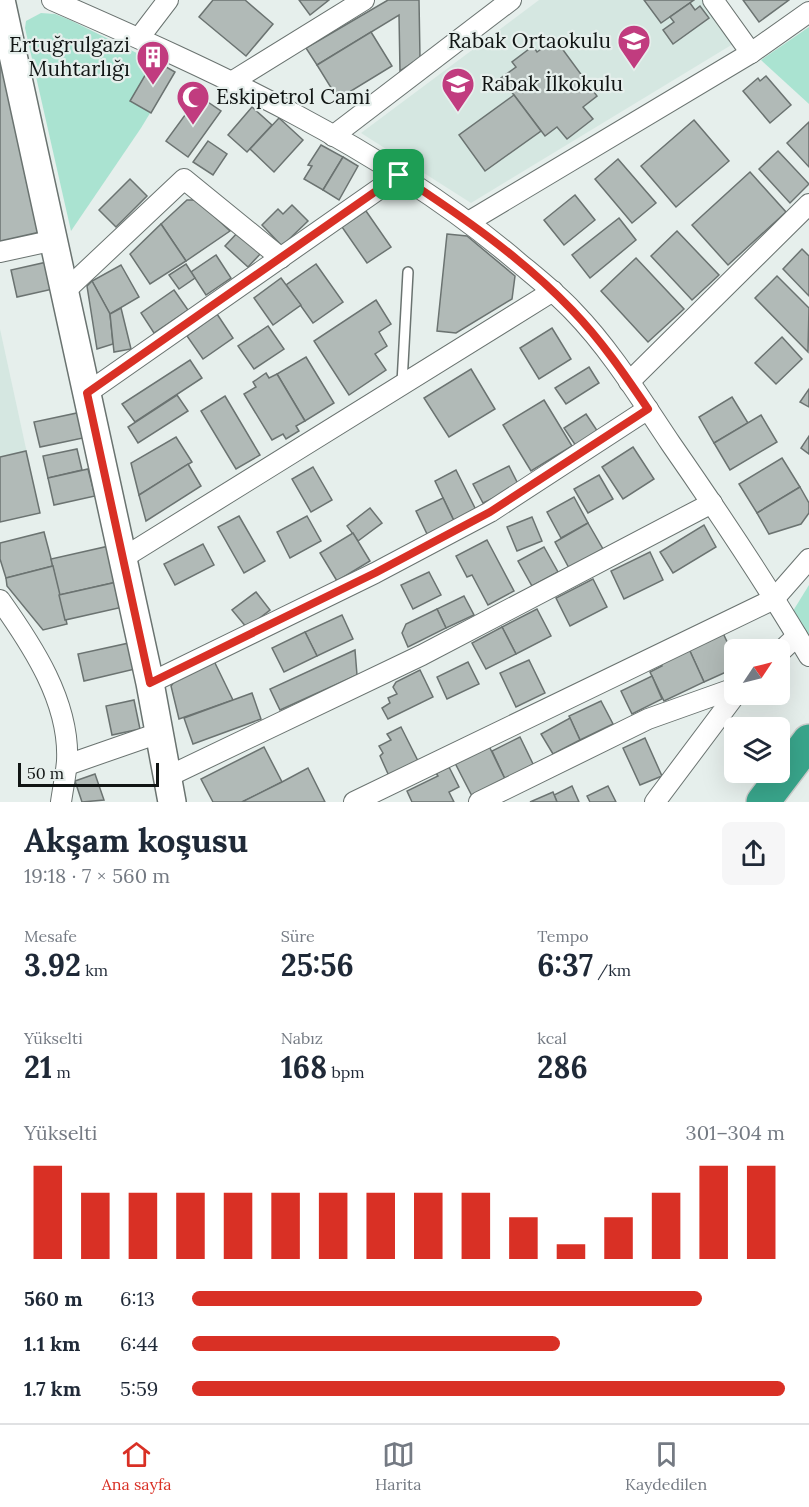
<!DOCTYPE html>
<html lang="tr">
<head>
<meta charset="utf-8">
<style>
	:root { --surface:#fff; --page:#f6f6f7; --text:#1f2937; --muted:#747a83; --line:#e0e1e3; --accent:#d93025 }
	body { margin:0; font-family:Lora,serif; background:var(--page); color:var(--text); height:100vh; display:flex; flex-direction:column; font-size:22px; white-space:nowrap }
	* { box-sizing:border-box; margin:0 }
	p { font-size:20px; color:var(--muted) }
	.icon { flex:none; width:33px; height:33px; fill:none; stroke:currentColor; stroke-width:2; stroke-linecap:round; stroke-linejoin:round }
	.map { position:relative; height:802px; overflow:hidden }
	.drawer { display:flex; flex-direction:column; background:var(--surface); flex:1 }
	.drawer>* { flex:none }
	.needle { width:39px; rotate:55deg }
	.buttons { position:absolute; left:724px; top:639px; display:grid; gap:12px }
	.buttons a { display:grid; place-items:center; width:66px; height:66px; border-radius:9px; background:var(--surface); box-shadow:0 6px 24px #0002; font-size:30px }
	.scale { position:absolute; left:18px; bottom:15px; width:141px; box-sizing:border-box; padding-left:6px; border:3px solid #111514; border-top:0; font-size:16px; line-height:21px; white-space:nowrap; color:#111514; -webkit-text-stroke:4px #e6efec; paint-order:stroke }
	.pin { position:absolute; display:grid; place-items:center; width:51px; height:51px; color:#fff; margin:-26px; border-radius:12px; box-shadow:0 3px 9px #0006 }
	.round { display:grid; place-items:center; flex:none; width:63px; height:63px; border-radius:9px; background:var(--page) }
	.headline { display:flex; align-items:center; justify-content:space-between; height:102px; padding:0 24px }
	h1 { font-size:33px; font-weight:700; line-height:45px }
	.metrics { display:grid; grid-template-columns:repeat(3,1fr); gap:9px; height:102px; padding:6px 24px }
	.metrics div { display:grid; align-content:center }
	.metrics b { font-size:30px; font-weight:700 }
	.metrics small { font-size:16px; font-weight:400 }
	.metrics p { font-size:16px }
	.chart { height:168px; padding:12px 24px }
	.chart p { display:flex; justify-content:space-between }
	.chart svg { width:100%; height:108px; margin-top:6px; stroke:var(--accent); stroke-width:6 }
	ul { padding:0 24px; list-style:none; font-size:20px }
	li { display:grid; grid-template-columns:96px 72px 1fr; align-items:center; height:45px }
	li i { height:15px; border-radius:8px; background:var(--accent) }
	.tabs { display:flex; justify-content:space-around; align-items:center; height:84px; border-top:2px solid var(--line); background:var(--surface); font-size:16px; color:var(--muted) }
	.tabs a { display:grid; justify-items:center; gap:3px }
	.tabs .selected { color:var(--accent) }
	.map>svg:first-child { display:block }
	.built { fill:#d5e7e1 }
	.green { fill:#aae3d1 }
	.building { fill:#b1bab7; stroke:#6b7371; stroke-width:1.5 }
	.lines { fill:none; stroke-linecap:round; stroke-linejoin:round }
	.lane-casing { stroke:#6a7370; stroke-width:12 }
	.street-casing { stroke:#6a7370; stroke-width:22 }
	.secondary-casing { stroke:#6a7370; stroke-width:30 }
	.highway-casing { stroke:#cbcccb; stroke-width:36 }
	.lane { stroke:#fff; stroke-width:9 }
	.street { stroke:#fff; stroke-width:20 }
	.secondary { stroke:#fff; stroke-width:27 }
	.highway { stroke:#39a58b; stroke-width:33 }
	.route-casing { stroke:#fff; stroke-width:12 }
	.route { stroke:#d93025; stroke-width:8 }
	.labels { text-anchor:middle; stroke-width:4.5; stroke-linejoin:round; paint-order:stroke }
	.poi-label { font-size:21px; fill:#111514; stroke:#e6efec; text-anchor:end }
</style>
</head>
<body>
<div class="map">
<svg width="809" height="802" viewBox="0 0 809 802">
	<rect width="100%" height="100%" fill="#e6efec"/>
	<g class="built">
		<polygon points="539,0 702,0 733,44 471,203 361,133"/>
		<polygon points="0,329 40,513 0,522"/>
	</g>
	<g class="green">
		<polygon points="41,13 55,14 70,20 175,72 141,128 71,231 25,28 26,21"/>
		<polygon points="809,27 809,104 761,60"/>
		<polygon points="809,585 809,640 793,611"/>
	</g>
	<g class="building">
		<polygon points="213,0 245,0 273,24 246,56 199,17"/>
		<polygon points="299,0 329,0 310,15"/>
		<polygon points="388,0 419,0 420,58 400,71 399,15 317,65 306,48"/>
		<polygon points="644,0 694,0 661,23"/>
		<polygon points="743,0 789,0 759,22"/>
		<polygon points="690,3 695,10 700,6 709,18 673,44 663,30 674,22 670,17"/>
		<polygon points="371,32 392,66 338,99 317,65"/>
		<polygon points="555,39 597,96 583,107 593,119 567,139 557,127 545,136 501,78 516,67 512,62 533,46 537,52"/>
		<polygon points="0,57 40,232 0,241"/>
		<polygon points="154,60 175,72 151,113 130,101"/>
		<polygon points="766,76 791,105 770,123 743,91 758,78 760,81"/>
		<polygon points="514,95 541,131 485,171 459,135"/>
		<polygon points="199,96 221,111 188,157 166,141"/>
		<polygon points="252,107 272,125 247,152 228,135"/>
		<polygon points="279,118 303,140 274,172 250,149"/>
		<polygon points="694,120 729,161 676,207 641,166"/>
		<polygon points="809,122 809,167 787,143"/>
		<polygon points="208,141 227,154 213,175 193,162"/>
		<polygon points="321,145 343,157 323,190 304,179 312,166 308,165"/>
		<polygon points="778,151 809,184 790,203 759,169"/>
		<polygon points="343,157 358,166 339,200 323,190"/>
		<polygon points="618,159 656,203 632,223 595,179"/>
		<polygon points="750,172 786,212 728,265 692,225"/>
		<polygon points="130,179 147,196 116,227 99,210"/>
		<polygon points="575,195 595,220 564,245 544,220"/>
		<polygon points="187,200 197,200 230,231 186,261 161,224"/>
		<polygon points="292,205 308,221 282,246 262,225 278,209 283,214"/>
		<polygon points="366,211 391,247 367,263 342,227"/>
		<polygon points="619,218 636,240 590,278 572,255"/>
		<polygon points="161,224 186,261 150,284 130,254"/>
		<polygon points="239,231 262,252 248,267 225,246"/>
		<polygon points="677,231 719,275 692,300 651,256"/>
		<polygon points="447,234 467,236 515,276 512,299 456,333 437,331"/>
		<polygon points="802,249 809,256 809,296 783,269"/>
		<polygon points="216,255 231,278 206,295 191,272"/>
		<polygon points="636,258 684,309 648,342 601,291"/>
		<polygon points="47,262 53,289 17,297 11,270"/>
		<polygon points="186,264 195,278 179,289 169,275"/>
		<polygon points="316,264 343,302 313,323 286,285"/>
		<polygon points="121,265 139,297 110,314 92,281"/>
		<polygon points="777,276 809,308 808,352 755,298"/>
		<polygon points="281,278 301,305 273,325 254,298"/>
		<polygon points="92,281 110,314 113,344 97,349 87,286"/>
		<polygon points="174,290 188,310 154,333 141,313"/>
		<polygon points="376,300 391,324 379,332 387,346 375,354 386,370 349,395 314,341"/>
		<polygon points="121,308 131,349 114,352 110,314"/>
		<polygon points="217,314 233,338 203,359 187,336"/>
		<polygon points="268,326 284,349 254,369 238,346"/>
		<polygon points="552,328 571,359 539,379 520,348"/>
		<polygon points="782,337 802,359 776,384 755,363"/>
		<polygon points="306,357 334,403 305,421 277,374"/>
		<polygon points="190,360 202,378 135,422 122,404"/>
		<polygon points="589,367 599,383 566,404 555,388"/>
		<polygon points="471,369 495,409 449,437 424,398"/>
		<polygon points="266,373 269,378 277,374 305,421 296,426 299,431 286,439 283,434 272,440 244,394 256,387 253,382"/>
		<polygon points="809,389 809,407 800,402"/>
		<polygon points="177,395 188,411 138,443 128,427"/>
		<polygon points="225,396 260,455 236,469 201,411"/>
		<polygon points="732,397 748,423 714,443 699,417"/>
		<polygon points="544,400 572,446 531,471 503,425"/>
		<polygon points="77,413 83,438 40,447 34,422"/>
		<polygon points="586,414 598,432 576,446 564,428"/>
		<polygon points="761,415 777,442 730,470 714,443"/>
		<polygon points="809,436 809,454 801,448"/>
		<polygon points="176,437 192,462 139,495 131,463"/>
		<polygon points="633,447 654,479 623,499 602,467"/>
		<polygon points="77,449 82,470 48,478 43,456"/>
		<polygon points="26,451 40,513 0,522 0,457"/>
		<polygon points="782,458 800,487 757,513 739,484"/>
		<polygon points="188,464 201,486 146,521 139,495"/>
		<polygon points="509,466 519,486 483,503 473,484"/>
		<polygon points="313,467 332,500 311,512 292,479"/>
		<polygon points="88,469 95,496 54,505 48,478"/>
		<polygon points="456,470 477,512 455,523 435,481"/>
		<polygon points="599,475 613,499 588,513 574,489"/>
		<polygon points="800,487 809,503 809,513 801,524 769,534 757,513"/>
		<polygon points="574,497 588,523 561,538 547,512"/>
		<polygon points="443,498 455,523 428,536 416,511"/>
		<polygon points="370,508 382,523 358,541 347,526"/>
		<polygon points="239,516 265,561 244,573 218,527"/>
		<polygon points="307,516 321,541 290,558 277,532"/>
		<polygon points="532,517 542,541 517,551 507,527"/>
		<polygon points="588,523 603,549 569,568 555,542"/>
		<polygon points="704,525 716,547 673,573 660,552"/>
		<polygon points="44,532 53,566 6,578 0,559 0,543"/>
		<polygon points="353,533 370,561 337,581 320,553"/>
		<polygon points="487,540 514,591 488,605 472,575 467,577 456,556"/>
		<polygon points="203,544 214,565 175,585 164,564"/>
		<polygon points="109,546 117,582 59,595 51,559"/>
		<polygon points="544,547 558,572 532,586 518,561"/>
		<polygon points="650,552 663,580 624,599 611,571"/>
		<polygon points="53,566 67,624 43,630 7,586 6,578"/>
		<polygon points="429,572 441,595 413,609 401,585"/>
		<polygon points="593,579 607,607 570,626 556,598"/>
		<polygon points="117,582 123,607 65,620 59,595"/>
		<polygon points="256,592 270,610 247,628 232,610"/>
		<polygon points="464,596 474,615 446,628 437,609"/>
		<polygon points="437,609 446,628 408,647 402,633 406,624"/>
		<polygon points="537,609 551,636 516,654 502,627"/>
		<polygon points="342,615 353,639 317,656 305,632"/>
		<polygon points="502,627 516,654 486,669 472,643"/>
		<polygon points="305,632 317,656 284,672 272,648"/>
		<polygon points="723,633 735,659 735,668 704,682 689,649"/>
		<polygon points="129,643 135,669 84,681 78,654"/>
		<polygon points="689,649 704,682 664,701 650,672 662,666 660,662"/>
		<polygon points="355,650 357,675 280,710 270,689"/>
		<polygon points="529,660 545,693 516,707 500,673"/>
		<polygon points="214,661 233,700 179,719 171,686 177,678"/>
		<polygon points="468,662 479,684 447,699 437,677"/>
		<polygon points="420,670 433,697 388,719 382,708 390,703 388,698 397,694 393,687 396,682"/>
		<polygon points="652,676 662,699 632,714 621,691"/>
		<polygon points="252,693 261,719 193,744 184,718"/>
		<polygon points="134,700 140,729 112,735 106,706"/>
		<polygon points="601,701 613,724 580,740 569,716"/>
		<polygon points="570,718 580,740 553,754 541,734"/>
		<polygon points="401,727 418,761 389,776 380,756 383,753 379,746 391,740 387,734"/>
		<polygon points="520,737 534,766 505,779 492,751"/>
		<polygon points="645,738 662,776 640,785 623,748"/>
		<polygon points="489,746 505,779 472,796 455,763"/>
		<polygon points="264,747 282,782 242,802 213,802 201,779"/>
		<polygon points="449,767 459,787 449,792 454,802 412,802 407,791 438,776 436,773"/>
		<polygon points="308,768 325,802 242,802 282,782"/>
		<polygon points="95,774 104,800 82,802 75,781"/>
		<polygon points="572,786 579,802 557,802 554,795"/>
		<polygon points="608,786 616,802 590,802 587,796"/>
		<polygon points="553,792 557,802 530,802"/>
	</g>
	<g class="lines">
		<g class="lane-casing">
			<polyline id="lane" points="402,383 408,272"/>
		</g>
		<g class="street-casing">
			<g id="street">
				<path d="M 52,0 C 216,72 382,146 519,263 C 537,278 556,293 573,311 C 611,350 640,398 671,444 C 719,513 766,583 809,656"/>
				<polyline points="713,0 751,53"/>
				<polyline points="139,38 168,0"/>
				<polyline points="233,81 364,0"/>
				<polyline points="333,136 511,0"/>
				<polyline points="470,221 751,53 809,12"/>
				<polyline points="0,252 55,240"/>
				<polyline points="65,291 184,179 281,258"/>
				<polyline points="629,382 809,204"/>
				<polyline points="87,393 399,175"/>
				<polyline points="123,558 553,291"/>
				<path d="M 0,600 C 32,645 70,702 67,761 C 66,774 63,788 61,802"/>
				<polyline points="780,652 797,636"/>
				<polyline points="150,683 375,573 490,512 648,409"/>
				<polyline points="67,765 159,733"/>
				<polyline points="167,777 422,655 712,503"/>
				<polyline points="354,802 774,599 809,559"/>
				<polyline points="479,802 648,719 735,688"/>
				<polyline points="655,802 736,694"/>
			</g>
		</g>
		<g class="secondary-casing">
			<polyline id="secondary" points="1,0 150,683 172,802"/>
		</g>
		<g class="highway-casing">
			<polyline id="highway" points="763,802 809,741"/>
		</g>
		<use href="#lane" class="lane"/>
		<use href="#street" class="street"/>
		<use href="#secondary" class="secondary"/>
		<use href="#highway" class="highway"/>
	</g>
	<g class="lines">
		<g class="route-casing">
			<path id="route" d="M 399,175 C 460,215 521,257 572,310 C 601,340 625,375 648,409 L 490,512 L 375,573 L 150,683 L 87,393 Z"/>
		</g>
		<use href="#route" class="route"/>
	</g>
	<defs>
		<g id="school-pin" transform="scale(1.725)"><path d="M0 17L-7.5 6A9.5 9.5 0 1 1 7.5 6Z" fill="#c13c7f" stroke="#e6efec"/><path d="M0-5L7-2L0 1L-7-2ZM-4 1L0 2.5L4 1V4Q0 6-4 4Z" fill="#fff"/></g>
		<g id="building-pin" transform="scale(1.725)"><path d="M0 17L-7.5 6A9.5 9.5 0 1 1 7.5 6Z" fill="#c13c7f" stroke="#e6efec"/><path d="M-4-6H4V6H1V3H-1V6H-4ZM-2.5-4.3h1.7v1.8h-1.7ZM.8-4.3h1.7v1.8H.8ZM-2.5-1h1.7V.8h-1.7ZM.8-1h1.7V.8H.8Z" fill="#fff"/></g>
		<g id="mosque-pin" transform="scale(1.725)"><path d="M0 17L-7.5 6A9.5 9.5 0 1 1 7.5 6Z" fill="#c13c7f" stroke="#e6efec"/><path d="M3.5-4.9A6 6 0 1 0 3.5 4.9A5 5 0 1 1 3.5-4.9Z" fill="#fff"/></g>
	</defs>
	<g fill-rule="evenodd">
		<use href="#school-pin" x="634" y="41"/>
		<use href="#building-pin" x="153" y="57"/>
		<use href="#school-pin" x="458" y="84"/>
		<use href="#mosque-pin" x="193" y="97"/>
	</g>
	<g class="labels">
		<g class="poi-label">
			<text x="611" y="48">Rabak Ortaokulu</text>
			<text x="130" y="52">Ertuğrulgazi<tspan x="130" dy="24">Muhtarlığı</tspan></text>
			<text x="481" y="91" text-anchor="start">Rabak İlkokulu</text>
			<text x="216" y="104" text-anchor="start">Eskipetrol Cami</text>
		</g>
	</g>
</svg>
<div class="buttons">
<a><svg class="needle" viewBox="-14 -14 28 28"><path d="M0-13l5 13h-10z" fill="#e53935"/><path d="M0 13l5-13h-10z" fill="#747a83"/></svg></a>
<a><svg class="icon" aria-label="layers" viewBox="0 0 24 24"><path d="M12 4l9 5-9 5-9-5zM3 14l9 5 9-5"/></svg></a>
</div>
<div class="scale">50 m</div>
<div class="pin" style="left:399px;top:175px;background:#1e9e55"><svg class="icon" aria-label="arrive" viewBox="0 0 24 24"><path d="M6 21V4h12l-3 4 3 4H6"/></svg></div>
</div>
<section class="drawer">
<div class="headline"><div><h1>Akşam koşusu</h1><p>19:18 · 7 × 560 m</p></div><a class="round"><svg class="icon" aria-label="share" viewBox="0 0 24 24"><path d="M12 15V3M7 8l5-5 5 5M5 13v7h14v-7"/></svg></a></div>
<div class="metrics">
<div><p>Mesafe</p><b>3.92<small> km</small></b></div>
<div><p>Süre</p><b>25:56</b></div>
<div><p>Tempo</p><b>6:37<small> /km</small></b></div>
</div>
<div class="metrics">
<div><p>Yükselti</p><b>21<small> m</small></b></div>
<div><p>Nabız</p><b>168<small> bpm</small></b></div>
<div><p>kcal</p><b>286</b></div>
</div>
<div class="chart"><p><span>Yükselti</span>301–304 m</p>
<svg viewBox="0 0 160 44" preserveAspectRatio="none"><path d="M5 44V6M15 44V17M25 44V17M35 44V17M45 44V17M55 44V17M65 44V17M75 44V17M85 44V17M95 44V17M105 44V27M115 44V38M125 44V27M135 44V17M145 44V6M155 44V6"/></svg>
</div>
<ul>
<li><b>560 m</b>6:13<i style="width:86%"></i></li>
<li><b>1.1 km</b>6:44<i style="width:62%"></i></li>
<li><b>1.7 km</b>5:59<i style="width:100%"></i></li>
</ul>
</section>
<nav class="tabs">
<a class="selected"><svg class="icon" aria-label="home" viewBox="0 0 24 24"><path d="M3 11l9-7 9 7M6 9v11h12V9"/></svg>Ana sayfa</a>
<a><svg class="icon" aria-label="map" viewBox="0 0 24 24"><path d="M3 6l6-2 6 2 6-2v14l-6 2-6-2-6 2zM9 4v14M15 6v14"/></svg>Harita</a>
<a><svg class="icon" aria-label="saved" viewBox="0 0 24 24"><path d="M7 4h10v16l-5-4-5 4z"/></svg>Kaydedilen</a>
</nav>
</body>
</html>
